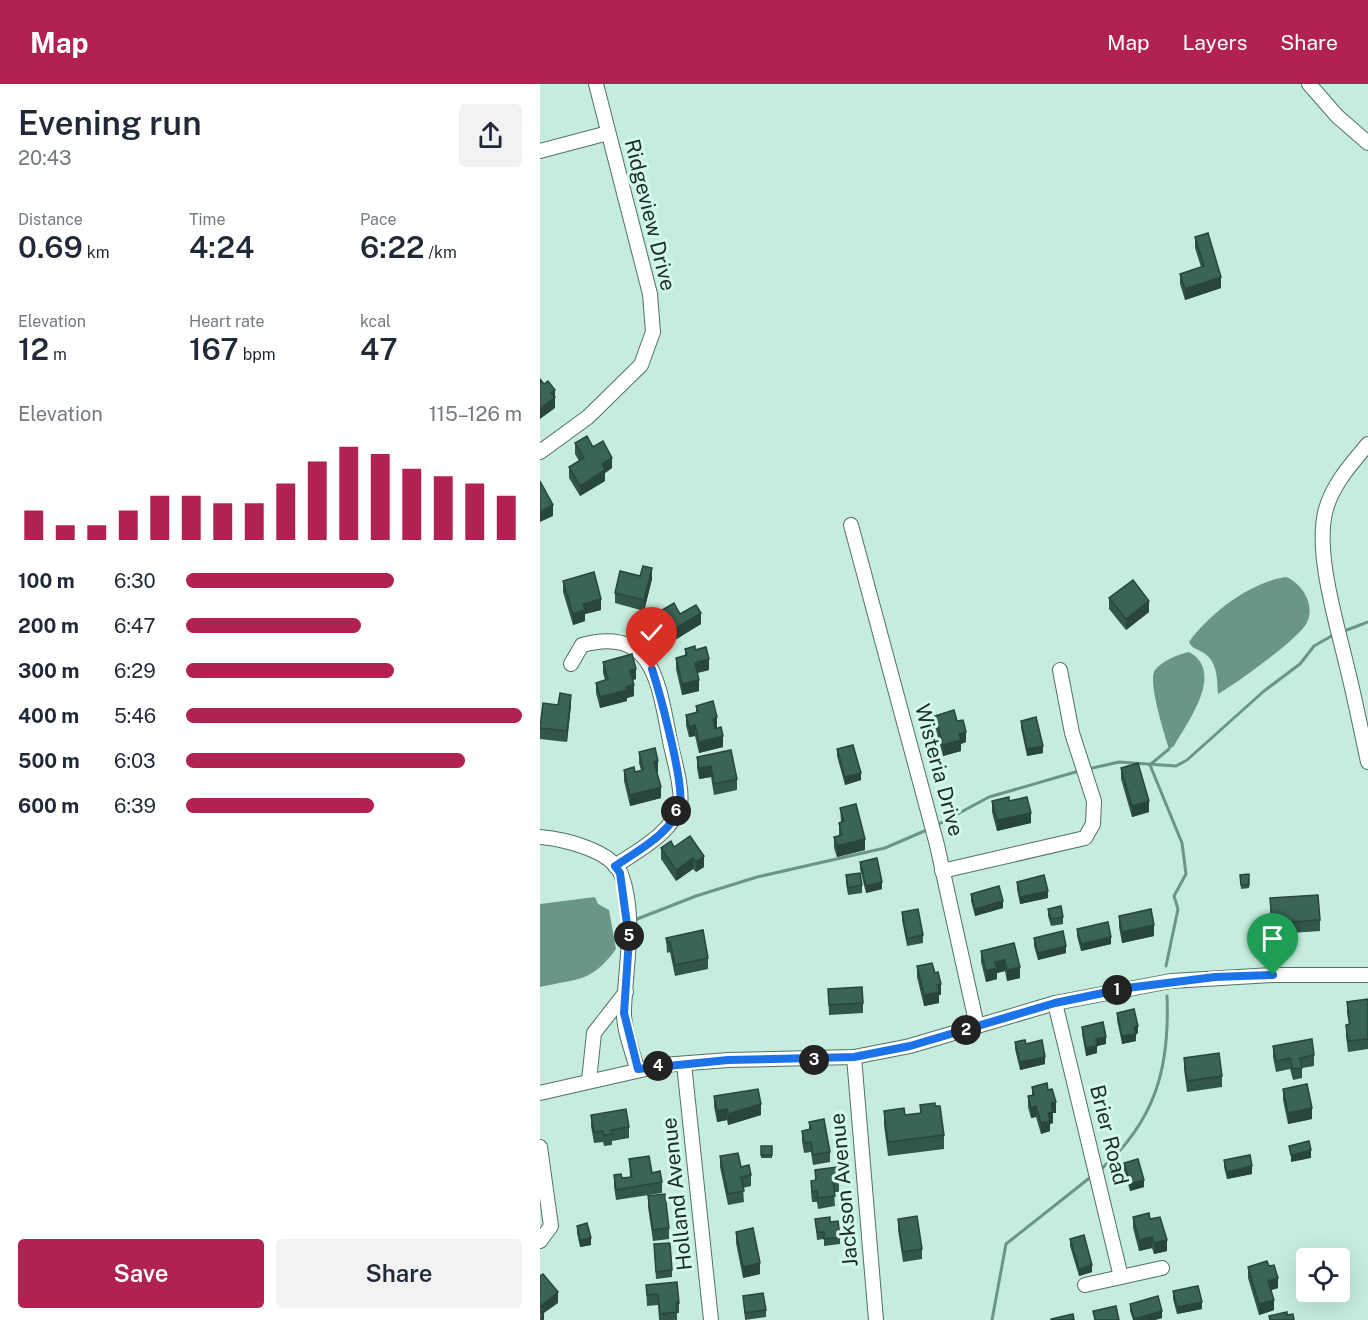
<!DOCTYPE html>
<html lang="en">
<head>
<meta charset="utf-8">
<style>
	:root { --surface:#fff; --page:#f2f2f3; --text:#1f2937; --muted:#747a83; --accent:#b22251 }
	body { margin:0; font-family:"Public Sans",sans-serif; background:var(--page); color:var(--text); height:100vh; display:flex; flex-direction:column; font-size:22px; white-space:nowrap }
	* { box-sizing:border-box; margin:0 }
	p { font-size:20px; color:var(--muted) }
	.icon { flex:none; width:33px; height:33px; fill:none; stroke:currentColor; stroke-width:2; stroke-linecap:round; stroke-linejoin:round }
	.map { position:relative; flex:1; overflow:hidden }
	.panel { display:flex; flex-direction:column; background:var(--surface); width:540px }
	.panel>* { flex:none }
	.fabs { position:absolute; left:756px; top:1164px; display:grid; gap:12px }
	.fabs a { display:grid; place-items:center; width:54px; height:54px; border-radius:6px; background:var(--surface); box-shadow:0 6px 24px #0002; font-size:30px }
	.pin { position:absolute; display:grid; place-items:center; width:51px; height:51px; color:#fff; margin:-62px -26px; border-radius:50% 50% 50% 0; rotate:-45deg; box-shadow:0 0 6px #0007 }
	.pin .icon { rotate:45deg }
	.km { position:absolute; width:30px; height:30px; margin:-15px; border-radius:50%; background:#222; color:#fff; font-size:16px; line-height:30px; text-align:center }
	.round { display:grid; place-items:center; flex:none; width:63px; height:63px; border-radius:6px; background:var(--page) }
	.summary { display:flex; align-items:center; justify-content:space-between; height:102px; padding:0 18px }
	h1 { font-size:33px; font-weight:600; line-height:45px }
	.figures { display:grid; grid-template-columns:repeat(3,1fr); gap:9px; height:102px; padding:6px 18px }
	.figures div { display:grid; align-content:center }
	.figures b { font-size:30px; font-weight:600 }
	.figures small { font-size:16px; font-weight:400 }
	.figures p { font-size:16px }
	.chart { height:168px; padding:12px 18px }
	.chart p { display:flex; justify-content:space-between }
	.chart svg { width:100%; height:108px; margin-top:6px; stroke:var(--accent); stroke-width:6 }
	.cta { display:flex; gap:12px; margin-top:auto; padding:12px 18px }
	.cta a { flex:1; height:69px; border-radius:6px; background:var(--accent); color:#fff; font-size:24px; font-weight:600; line-height:69px; text-align:center }
	.cta a+a { background:var(--page); color:var(--text) }
	ul { padding:0 18px; list-style:none; font-size:20px }
	li { display:grid; grid-template-columns:96px 72px 1fr; align-items:center; height:45px }
	li i { height:15px; border-radius:8px; background:var(--accent) }
	header { display:flex; align-items:center; gap:36px; box-sizing:border-box; height:84px; padding:0 30px; background:var(--accent); color:#fff }
	header strong { font-size:28px }
	nav { display:flex; gap:33px; margin-inline-start:auto; font-size:21px }
	main { display:flex; flex:1; min-height:0 }
	.map>svg:first-child { display:block }
	.water { fill:#6a9685 }
	.lines { fill:none; stroke-linecap:round; stroke-linejoin:round }
	.stream { stroke:#6a9685; stroke-width:3 }
	.minor-casing { stroke:#4f7265; stroke-width:16 }
	.minor { stroke:#fff; stroke-width:14 }
	.wall { fill:#325649 }
	.shaded-wall { fill:#29463c }
	.building { fill:#3a6455; stroke:#29463c; stroke-width:1.5 }
	.route-casing { stroke:#fff; stroke-width:12 }
	.route { stroke:#1a73e8; stroke-width:8 }
	.labels { text-anchor:middle; stroke-width:6; stroke-linejoin:round; paint-order:stroke }
	.street-label { font-size:21px; fill:#1c2b25; stroke:#d2f9ea }
</style>
</head>
<body>
<header>
<strong>Map</strong>
<nav><a>Map</a><a>Layers</a><a>Share</a></nav>
</header>
<main>
<section class="panel">
<div class="summary"><div><h1>Evening run</h1><p>20:43</p></div><a class="round"><svg class="icon" aria-label="share" viewBox="0 0 24 24"><path d="M12 15V3M7 8l5-5 5 5M5 13v7h14v-7"/></svg></a></div>
<div class="figures">
<div><p>Distance</p><b>0.69<small> km</small></b></div>
<div><p>Time</p><b>4:24</b></div>
<div><p>Pace</p><b>6:22<small> /km</small></b></div>
</div>
<div class="figures">
<div><p>Elevation</p><b>12<small> m</small></b></div>
<div><p>Heart rate</p><b>167<small> bpm</small></b></div>
<div><p>kcal</p><b>47</b></div>
</div>
<div class="chart"><p><span>Elevation</span>115–126 m</p>
<svg viewBox="0 0 160 44" preserveAspectRatio="none"><path d="M5 44V32M15 44V38M25 44V38M35 44V32M45 44V26M55 44V26M65 44V29M75 44V29M85 44V21M95 44V12M105 44V6M115 44V9M125 44V15M135 44V18M145 44V21M155 44V26"/></svg>
</div>
<ul>
<li><b>100 m</b>6:30<i style="width:62%"></i></li>
<li><b>200 m</b>6:47<i style="width:52%"></i></li>
<li><b>300 m</b>6:29<i style="width:62%"></i></li>
<li><b>400 m</b>5:46<i style="width:100%"></i></li>
<li><b>500 m</b>6:03<i style="width:83%"></i></li>
<li><b>600 m</b>6:39<i style="width:56%"></i></li>
</ul>
<div class="cta"><a>Save</a><a>Share</a></div>
</section>
<div class="map">
<svg width="828" height="1236" viewBox="0 0 828 1236">
	<rect width="100%" height="100%" fill="#c5ecdd"/>
	<g class="water">
		<path d="M 746,493 C 764,500 778,526 764,543 C 751,560 697,599 678,610 C 677,595 678,579 664,569 C 658,565 652,565 649,558 C 670,529 710,498 746,493 Z"/>
		<path d="M 649,568 C 685,588 649,636 634,662 L 629,665 C 625,652 607,596 615,586 C 622,577 638,570 649,568 Z"/>
		<path d="M 55,813 L 58,820 L 69,826 L 76,865 C 51,899 39,894 0,903 L 0,820 Z"/>
	</g>
	<g class="lines">
		<g class="stream">
			<polyline points="807,546 828,538"/>
			<polyline points="611,680 629,665"/>
			<polyline points="610,681 642,759 646,790 634,812 638,825 626,882"/>
			<polyline points="548,685 579,678 636,682 647,676 724,607 760,580 774,562 795,550"/>
			<polyline points="397,741 449,713 539,687"/>
			<polyline points="92,837 156,812 217,793 345,764 389,745"/>
			<path d="M 560,1086 C 615,1038 630,984 627,912"/>
			<polyline points="452,1236 466,1160 552,1092"/>
		</g>
		<g class="minor-casing">
			<g id="minor">
				<polyline points="769,0 797,32 828,59"/>
				<polyline points="0,67 68,49"/>
				<path d="M 828,360 C 812,379 793,400 786,425 C 774,467 797,540 807,583 C 815,615 821,646 828,678"/>
				<polyline points="0,368 48,333 101,281 113,248 110,210 56,0"/>
				<polyline points="311,441 397,761 437,942"/>
				<path d="M 31,580 L 42,561 C 115,541 119,603 130,657 C 133,673 143,704 140,720 C 135,747 96,768 75,782"/>
				<path d="M 0,753 C 23,755 71,766 81,790 C 97,833 85,883 84,927 C 83,945 93,968 97,985"/>
				<polyline points="402,787 545,754 553,740 554,717 532,649 520,586"/>
				<polyline points="515,919 581,1193"/>
				<polyline points="314,973 336,1236"/>
				<polyline points="144,980 171,1236"/>
				<polyline points="49,997 54,949 86,908"/>
				<polyline points="0,1009 123,981 188,976 314,973 370,962 515,919 631,897 733,891 828,891"/>
				<polyline points="0,1063 11,1142 0,1157"/>
				<polyline points="545,1201 622,1184"/>
			</g>
		</g>
		<use href="#minor" class="minor"/>
	</g>
	<g class="wall">
		<polygon points="655,153 681,204 645,216 640,200 640,190 661,183 655,164"/>
		<polygon points="35,359 53,363 72,384 65,389 65,397 40,412 29,394 29,383 39,377 35,370"/>
		<polygon points="100,492 112,495 104,527 75,519 75,509"/>
		<polygon points="23,497 61,526 45,530 45,537 33,541 23,508"/>
		<polygon points="569,514 609,528 586,546 569,525"/>
		<polygon points="117,529 140,530 161,540 125,562 117,540"/>
		<polygon points="145,565 155,566 169,586 158,589 159,607 142,611 136,585 136,574 145,572"/>
		<polygon points="63,578 96,595 93,596 94,612 87,614 87,617 60,624 56,609 56,599 65,596 63,589"/>
		<polygon points="18,621 31,621 27,658 0,655 0,641"/>
		<polygon points="156,622 177,644 183,663 159,669 155,652 149,653 146,641 146,631 156,628"/>
		<polygon points="395,632 417,637 426,658 421,660 421,667 403,672 395,642"/>
		<polygon points="481,637 503,669 487,672 481,644"/>
		<polygon points="297,665 321,696 305,701 297,672"/>
		<polygon points="99,668 118,688 117,688 121,714 90,722 84,697 84,686 95,688 101,686 99,679"/>
		<polygon points="157,673 197,695 197,706 174,711 171,693 159,695 157,684"/>
		<polygon points="581,684 609,728 592,733 581,695"/>
		<polygon points="452,717 469,717 491,739 457,747 452,728"/>
		<polygon points="300,724 325,766 297,773 294,764 294,753 299,752 299,739 301,738"/>
		<polygon points="150,752 164,783 156,788 153,785 136,797 121,775 121,764 134,763"/>
		<polygon points="320,778 342,805 326,809 320,785"/>
		<polygon points="709,790 709,804 701,805 700,791"/>
		<polygon points="306,791 322,801 322,809 308,811 306,799"/>
		<polygon points="477,798 508,814 480,820 477,805"/>
		<polygon points="431,810 463,824 435,832 431,817"/>
		<polygon points="730,814 780,836 780,847 751,849 751,860 739,860 738,850 732,851"/>
		<polygon points="508,825 523,833 523,840 511,842 508,832"/>
		<polygon points="362,828 383,851 383,859 367,862 362,836"/>
		<polygon points="579,832 614,852 582,859 579,843"/>
		<polygon points="537,845 571,860 541,867 537,852"/>
		<polygon points="126,854 168,874 168,885 135,892 130,868 127,869"/>
		<polygon points="494,854 526,869 498,876 494,862"/>
		<polygon points="441,867 480,883 480,894 467,897 465,887 457,889 457,895 446,898 441,878"/>
		<polygon points="377,882 395,889 401,911 399,911 399,919 384,922 377,893"/>
		<polygon points="288,905 323,919 323,929 289,931"/>
		<polygon points="828,915 828,965 808,968 806,952 806,941 809,941 807,929 807,918"/>
		<polygon points="577,929 598,949 596,950 596,957 582,960 577,936"/>
		<polygon points="542,943 566,960 557,962 557,969 546,972 542,950"/>
		<polygon points="475,958 486,960 505,980 480,986 475,965"/>
		<polygon points="733,962 774,971 774,982 762,984 762,994 753,996 750,985 736,988 733,973"/>
		<polygon points="644,974 682,992 682,1003 647,1008 644,985"/>
		<polygon points="492,1003 516,1029 513,1029 513,1039 510,1040 510,1047 501,1050 496,1033 491,1034 488,1023 488,1012 492,1011"/>
		<polygon points="743,1005 772,1035 748,1040 743,1016"/>
		<polygon points="174,1012 221,1031 188,1041 187,1036 177,1038 174,1022"/>
		<polygon points="380,1021 404,1051 404,1065 348,1072 344,1041 344,1027 365,1031 380,1029"/>
		<polygon points="51,1031 89,1043 89,1054 72,1057 72,1061 64,1062 63,1058 54,1059 51,1042"/>
		<polygon points="269,1038 290,1068 290,1078 273,1081 271,1068 264,1069 262,1057 262,1047 269,1045"/>
		<rect x="221" y="1062" width="11" height="12"/>
		<polygon points="180,1072 201,1083 211,1091 211,1102 203,1104 204,1118 188,1121 180,1083"/>
		<polygon points="89,1075 112,1089 122,1098 122,1109 76,1116 74,1102 74,1091 82,1094 90,1093"/>
		<polygon points="684,1076 712,1090 687,1095 684,1083"/>
		<polygon points="584,1079 604,1103 590,1107 584,1086"/>
		<polygon points="275,1086 299,1097 299,1108 294,1108 295,1122 278,1125 277,1118 272,1118 271,1108 271,1097 275,1096"/>
		<polygon points="108,1112 129,1144 129,1155 113,1157 108,1123"/>
		<polygon points="593,1133 610,1135 627,1167 614,1170 612,1164 599,1167 593,1144"/>
		<polygon points="275,1135 290,1138 300,1153 300,1160 284,1162 284,1155 277,1156"/>
		<polygon points="358,1135 382,1165 382,1175 363,1178 358,1146"/>
		<polygon points="37,1142 51,1161 40,1163 37,1149"/>
		<polygon points="196,1148 220,1190 203,1194 196,1159"/>
		<polygon points="530,1155 552,1188 539,1192 530,1162"/>
		<polygon points="114,1160 132,1186 132,1193 116,1195"/>
		<polygon points="729,1182 738,1204 731,1206 734,1226 719,1231 708,1194 708,1183"/>
		<polygon points="106,1201 139,1219 139,1229 137,1229 137,1236 119,1236 118,1221 107,1222"/>
		<polygon points="633,1207 662,1225 637,1230 633,1215"/>
		<polygon points="203,1212 226,1226 226,1233 205,1236"/>
		<polygon points="590,1220 622,1234 615,1236 593,1236 590,1227"/>
	</g>
	<g class="shaded-wall">
		<polygon points="681,193 681,204 645,216 645,205"/>
		<polygon points="15,306 15,324 0,335 0,325 11,309"/>
		<polygon points="72,374 72,384 65,389 65,397 40,412 40,402 62,380"/>
		<polygon points="13,421 13,432 0,438 0,428"/>
		<polygon points="112,484 112,495 104,527 104,516"/>
		<polygon points="61,515 61,526 45,530 45,537 33,541 33,530 43,520"/>
		<polygon points="609,517 609,528 586,546 586,535"/>
		<polygon points="161,529 161,540 125,562 125,551"/>
		<polygon points="169,575 169,586 155,589 155,579"/>
		<polygon points="96,585 96,595 90,597 90,586"/>
		<polygon points="159,596 159,607 142,611 142,600"/>
		<polygon points="94,601 94,612 87,614 87,617 60,624 60,613"/>
		<polygon points="31,611 31,621 27,658 27,647"/>
		<polygon points="177,633 177,644 173,645 173,635"/>
		<polygon points="155,641 155,652 149,653 149,643"/>
		<polygon points="426,648 426,658 421,660 421,667 403,672 403,661 419,650"/>
		<polygon points="183,652 183,663 159,669 159,658"/>
		<polygon points="503,662 503,669 487,672 487,665"/>
		<polygon points="118,677 118,688 114,689 114,678"/>
		<polygon points="171,682 171,693 159,695 159,684"/>
		<polygon points="321,689 321,696 305,701 305,693"/>
		<polygon points="121,703 121,714 90,722 90,711"/>
		<polygon points="609,717 609,728 592,733 592,722"/>
		<polygon points="491,729 491,739 457,747 457,736"/>
		<polygon points="325,755 325,766 297,773 297,762"/>
		<polygon points="164,772 164,783 156,788 156,778"/>
		<polygon points="153,774 153,785 136,797 136,786"/>
		<polygon points="342,798 342,805 326,809 326,802"/>
		<polygon points="508,807 508,814 480,820 480,813"/>
		<polygon points="463,817 463,824 435,832 435,825"/>
		<polygon points="614,841 614,852 582,859 582,848"/>
		<polygon points="571,853 571,860 541,867 541,860"/>
		<polygon points="526,862 526,869 498,876 498,869"/>
		<polygon points="465,876 465,887 457,889 457,895 446,898 446,887 455,878"/>
		<polygon points="480,883 480,894 467,897 467,886"/>
		<polygon points="401,900 401,911 399,911 399,919 384,922 384,911 397,901"/>
		<polygon points="598,942 598,949 596,950 596,957 582,960 582,952 594,943"/>
		<polygon points="566,953 566,960 557,962 557,969 546,972 546,964 556,955"/>
		<polygon points="505,973 505,980 480,986 480,978"/>
		<polygon points="516,1018 516,1029 513,1029 513,1039 510,1040 510,1047 501,1050 501,1039 511,1019"/>
		<polygon points="221,1020 221,1031 188,1041 188,1030"/>
		<polygon points="496,1022 496,1033 491,1034 491,1024"/>
		<polygon points="772,1024 772,1035 748,1040 748,1029"/>
		<polygon points="187,1025 187,1036 177,1038 177,1027"/>
		<polygon points="771,1066 771,1074 751,1078 751,1071"/>
		<polygon points="712,1082 712,1090 687,1095 687,1088"/>
		<polygon points="604,1096 604,1103 590,1107 590,1100"/>
		<polygon points="612,1153 612,1164 599,1167 599,1156"/>
		<polygon points="51,1154 51,1161 40,1163 40,1156"/>
		<polygon points="627,1156 627,1167 614,1170 614,1159"/>
		<polygon points="220,1179 220,1190 203,1194 203,1183"/>
		<polygon points="552,1181 552,1188 539,1192 539,1185"/>
		<polygon points="738,1194 738,1204 728,1207 728,1197"/>
		<polygon points="18,1208 18,1219 4,1229 4,1236 0,1236 1,1222"/>
		<polygon points="734,1216 734,1226 719,1231 719,1220"/>
		<polygon points="662,1218 662,1225 637,1230 637,1223"/>
		<polygon points="622,1227 622,1234 615,1236 594,1236 594,1235"/>
	</g>
	<g class="building">
		<polygon points="668,149 681,193 645,205 640,190 664,182 655,153"/>
		<polygon points="0,295 4,300 8,297 15,306 11,309 15,313 0,325"/>
		<polygon points="47,352 53,363 63,357 72,374 62,380 65,386 40,402 29,383 44,374 35,359"/>
		<polygon points="0,397 13,421 0,428"/>
		<polygon points="103,482 112,484 104,516 75,509 80,487 100,492"/>
		<polygon points="54,488 61,515 43,520 45,526 33,530 23,497"/>
		<polygon points="593,496 609,517 586,535 569,514"/>
		<polygon points="134,519 140,530 156,521 161,529 125,551 117,529"/>
		<polygon points="155,562 155,566 166,563 169,575 155,579 159,596 142,600 136,574 147,571 145,565"/>
		<polygon points="92,570 96,585 90,586 94,601 86,603 87,606 60,613 56,599 68,595 63,578"/>
		<polygon points="20,609 31,611 27,647 0,644 3,619 18,621"/>
		<polygon points="173,617 177,633 173,635 175,645 181,643 183,652 159,658 155,641 149,643 146,631 158,628 156,622"/>
		<polygon points="414,626 417,637 423,636 426,648 419,650 421,656 403,661 395,632"/>
		<polygon points="496,633 503,662 487,665 481,637"/>
		<polygon points="313,661 321,689 305,693 297,665"/>
		<polygon points="115,664 118,677 114,678 121,703 90,711 84,686 94,683 95,688 103,686 99,668"/>
		<polygon points="191,666 197,695 174,700 171,682 159,684 157,673"/>
		<polygon points="598,679 609,717 592,722 581,684"/>
		<polygon points="469,713 469,717 487,713 491,729 457,736 452,717"/>
		<polygon points="316,720 325,755 297,762 294,753 302,751 299,739 304,737 300,724"/>
		<polygon points="150,752 164,772 156,778 153,774 136,786 121,764 131,757 134,763"/>
		<polygon points="337,774 342,798 326,802 320,778"/>
		<polygon points="320,789 322,801 308,804 306,791"/>
		<polygon points="709,790 709,801 701,801 700,791"/>
		<polygon points="504,791 508,807 480,813 477,798"/>
		<polygon points="459,802 463,817 435,825 431,810"/>
		<polygon points="778,811 780,836 751,838 751,849 739,850 738,840 732,840 730,814"/>
		<polygon points="521,822 523,833 511,835 508,825"/>
		<polygon points="378,825 383,851 367,855 362,828"/>
		<polygon points="611,825 614,841 582,848 579,832"/>
		<polygon points="568,838 571,853 541,860 537,845"/>
		<polygon points="163,846 168,874 135,881 130,858 127,858 126,854"/>
		<polygon points="523,847 526,862 498,869 494,854"/>
		<polygon points="474,859 480,883 467,886 465,876 455,878 457,884 446,887 441,867"/>
		<polygon points="392,879 395,889 398,888 401,900 397,901 399,908 384,911 377,882"/>
		<polygon points="322,903 323,919 289,921 288,905"/>
		<polygon points="828,915 828,955 808,957 806,941 810,940 807,918"/>
		<polygon points="594,925 598,942 594,943 596,950 582,952 577,929"/>
		<polygon points="563,938 566,953 556,955 557,962 546,964 542,943"/>
		<polygon points="772,955 774,971 760,974 762,984 753,985 750,974 736,977 733,962"/>
		<polygon points="485,956 486,960 502,956 505,973 480,978 475,958"/>
		<polygon points="679,969 682,992 647,997 644,974"/>
		<polygon points="507,999 508,1006 512,1005 516,1018 511,1019 513,1028 508,1029 510,1037 501,1039 496,1022 491,1024 488,1012 494,1011 492,1003"/>
		<polygon points="767,1000 772,1024 748,1029 743,1005"/>
		<polygon points="218,1005 221,1020 188,1030 187,1025 177,1027 174,1012"/>
		<polygon points="395,1019 395,1022 400,1022 404,1051 348,1058 344,1027 364,1024 365,1031 381,1029 380,1021"/>
		<polygon points="86,1025 89,1043 71,1046 72,1050 64,1051 63,1047 54,1048 51,1031"/>
		<polygon points="284,1035 290,1068 273,1071 271,1058 264,1059 262,1047 271,1045 269,1038"/>
		<polygon points="769,1057 771,1066 751,1071 749,1062"/>
		<rect x="221" y="1062" width="11" height="9"/>
		<polygon points="198,1069 201,1083 209,1081 211,1091 201,1093 204,1107 188,1110 180,1072"/>
		<polygon points="710,1071 712,1082 687,1088 684,1076"/>
		<polygon points="109,1072 112,1089 120,1087 122,1098 76,1106 74,1091 81,1090 82,1094 92,1093 89,1075"/>
		<polygon points="598,1075 604,1096 590,1100 584,1079"/>
		<polygon points="297,1083 299,1097 293,1098 295,1112 278,1114 277,1107 272,1108 271,1097 276,1096 275,1086"/>
		<polygon points="125,1110 129,1144 113,1146 108,1112"/>
		<polygon points="609,1129 610,1135 620,1133 627,1156 614,1159 612,1153 599,1156 593,1133"/>
		<polygon points="377,1132 382,1165 363,1168 358,1135"/>
		<polygon points="290,1133 290,1138 298,1137 300,1153 284,1155 284,1148 277,1148 275,1135"/>
		<polygon points="47,1139 51,1154 40,1156 37,1142"/>
		<polygon points="213,1144 220,1179 203,1183 196,1148"/>
		<polygon points="544,1151 552,1181 539,1185 530,1155"/>
		<polygon points="130,1159 132,1186 116,1188 114,1160"/>
		<polygon points="727,1177 729,1182 734,1181 738,1194 728,1197 734,1216 719,1220 708,1183"/>
		<polygon points="3,1190 18,1208 1,1222 4,1226 0,1229 0,1192"/>
		<polygon points="137,1198 139,1219 136,1219 137,1228 120,1230 118,1210 107,1211 106,1201"/>
		<polygon points="658,1202 662,1218 637,1223 633,1207"/>
		<polygon points="223,1209 226,1226 205,1229 203,1212"/>
		<polygon points="618,1212 622,1227 594,1235 590,1220"/>
		<polygon points="576,1222 579,1236 555,1236 553,1227"/>
		<polygon points="747,1228 747,1231 753,1230 754,1236 730,1236 729,1232"/>
		<polygon points="533,1230 534,1236 511,1236 511,1235"/>
	</g>
	<g class="lines">
		<g class="route-casing">
			<path id="route" d="M 112,585 C 120,610 144,698 140,720 C 135,747 96,768 75,782 L 80,789 L 89,855 L 84,929 L 98,985 L 188,976 L 314,973 L 370,962 L 515,919 L 587,904 L 675,893 L 733,891"/>
		</g>
		<use href="#route" class="route"/>
	</g>
	<g class="labels">
		<g class="street-label">
			<text transform="translate(110 131) rotate(76)" y="7">Ridgeview Drive</text>
			<text transform="translate(399 686) rotate(75)" y="7">Wisteria Drive</text>
			<text transform="translate(569 1051) rotate(76)" y="7">Brier Road</text>
			<text transform="translate(304 1106) rotate(-95)" y="7">Jackson Avenue</text>
			<text transform="translate(137 1110) rotate(-96)" y="7">Holland Avenue</text>
		</g>
	</g>
</svg>
<div class="fabs">
<a><svg class="icon" aria-label="locate" viewBox="0 0 24 24"><circle cx="12" cy="12" r="6"/><path d="M12 2v4M12 18v4M2 12h4M18 12h4"/></svg></a>
</div>
<div class="pin" style="left:733px;top:891px;background:#1e9e55"><svg class="icon" aria-label="arrive" viewBox="0 0 24 24"><path d="M6 21V4h12l-3 4 3 4H6"/></svg></div>
<div class="pin" style="left:112px;top:585px;background:#d93025"><svg class="icon" aria-label="check" viewBox="0 0 24 24"><path d="M5 12l5 5 9-10"/></svg></div>
<b class="km" style="left:577px;top:906px">1</b>
<b class="km" style="left:426px;top:946px">2</b>
<b class="km" style="left:274px;top:976px">3</b>
<b class="km" style="left:118px;top:982px">4</b>
<b class="km" style="left:89px;top:852px">5</b>
<b class="km" style="left:136px;top:727px">6</b>
</div>
</main>
</body>
</html>
